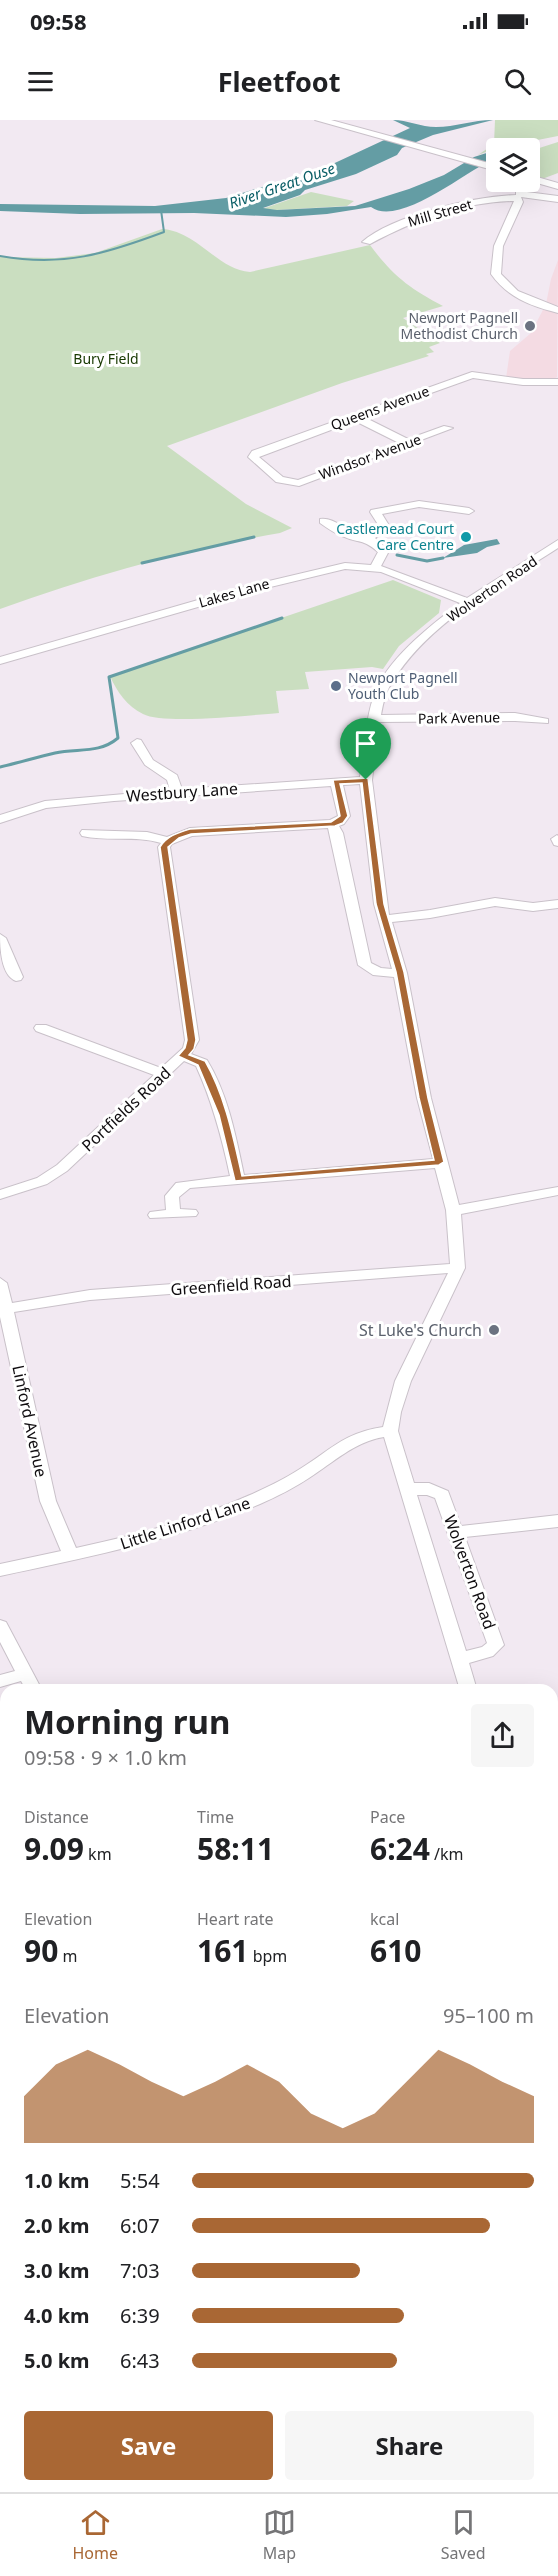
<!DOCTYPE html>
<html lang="en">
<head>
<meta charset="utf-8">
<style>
	:root { --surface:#fff; --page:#f6f6f6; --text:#202124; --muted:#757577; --line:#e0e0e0; --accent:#a96734 }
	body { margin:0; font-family:"Noto Sans",sans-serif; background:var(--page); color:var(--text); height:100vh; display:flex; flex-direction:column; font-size:22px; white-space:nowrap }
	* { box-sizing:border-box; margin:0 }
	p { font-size:20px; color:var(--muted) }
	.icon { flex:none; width:33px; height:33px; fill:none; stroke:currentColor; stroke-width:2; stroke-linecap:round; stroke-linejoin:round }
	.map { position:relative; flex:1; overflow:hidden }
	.panel { position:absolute; left:0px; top:1564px; width:558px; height:808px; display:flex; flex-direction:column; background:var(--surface); border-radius:18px 18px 0 0; box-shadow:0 6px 24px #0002 }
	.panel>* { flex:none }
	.fabs { position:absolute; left:486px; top:18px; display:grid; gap:12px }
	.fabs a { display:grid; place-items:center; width:54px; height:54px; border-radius:6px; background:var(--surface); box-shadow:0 6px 24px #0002; font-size:30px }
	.pin { position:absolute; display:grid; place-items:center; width:51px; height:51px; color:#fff; margin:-62px -26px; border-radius:50% 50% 50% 0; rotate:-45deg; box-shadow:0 0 6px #0007 }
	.pin .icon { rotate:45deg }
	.round { display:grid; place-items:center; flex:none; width:63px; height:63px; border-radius:6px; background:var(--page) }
	.head { display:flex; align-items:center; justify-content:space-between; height:102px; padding:0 24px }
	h1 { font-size:33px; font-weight:700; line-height:45px }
	.metrics { display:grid; grid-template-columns:repeat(3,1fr); gap:9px; height:102px; padding:6px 24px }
	.metrics div { display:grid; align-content:center }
	.metrics b { font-size:30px; font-weight:700 }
	.metrics small { font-size:16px; font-weight:400 }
	.metrics p { font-size:16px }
	.chart { height:168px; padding:12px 24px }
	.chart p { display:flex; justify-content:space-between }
	.chart svg { width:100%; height:108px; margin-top:6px; fill:var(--accent); opacity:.7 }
	.primary-button { display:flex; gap:12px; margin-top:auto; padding:12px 24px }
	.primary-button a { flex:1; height:69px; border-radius:6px; background:var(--accent); color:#fff; font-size:24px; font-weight:700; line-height:69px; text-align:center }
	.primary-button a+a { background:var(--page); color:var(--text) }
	ul { padding:0 24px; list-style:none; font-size:20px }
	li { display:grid; grid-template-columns:96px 72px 1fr; align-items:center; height:45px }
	li i { height:15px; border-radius:8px; background:var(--accent) }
	.status { display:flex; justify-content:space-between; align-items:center; height:42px; padding:0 30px; background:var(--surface); direction:ltr }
	.status svg { height:16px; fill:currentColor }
	header { display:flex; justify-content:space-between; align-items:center; height:78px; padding:0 24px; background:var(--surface); font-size:27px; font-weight:700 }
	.tab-bar { display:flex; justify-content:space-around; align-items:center; height:84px; border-top:2px solid var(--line); background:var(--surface); font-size:16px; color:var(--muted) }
	.tab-bar a { display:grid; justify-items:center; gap:3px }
	.tab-bar .selected { color:var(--accent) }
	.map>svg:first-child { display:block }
	.commercial { fill:#f4dbe3 }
	.green { fill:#cadec0 }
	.water { fill:#649da4 }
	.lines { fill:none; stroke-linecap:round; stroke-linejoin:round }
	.stream-far1 { stroke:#649da4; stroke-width:2 }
	.stream { stroke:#649da4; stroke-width:3 }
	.minor-casing { stroke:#c9c1c9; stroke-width:2 }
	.major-casing { stroke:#c9c1c9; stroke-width:2 }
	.highway-casing { stroke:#c9c1c9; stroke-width:2 }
	.minor { fill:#fff; fill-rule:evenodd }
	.major { fill:#fff; fill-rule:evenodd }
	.highway { fill:#fff; fill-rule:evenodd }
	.route { fill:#a96734; stroke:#fff; stroke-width:1.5; fill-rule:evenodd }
	.worship-dot { fill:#6b7280; stroke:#fff; stroke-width:2 }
	.culture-dot { fill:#0f9aa8; stroke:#fff; stroke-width:2 }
	.service-dot { fill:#5c6f8a; stroke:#fff; stroke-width:2 }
	.labels { text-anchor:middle; stroke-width:6; stroke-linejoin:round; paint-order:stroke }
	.far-street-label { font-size:14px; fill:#0f0c0f; stroke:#fff }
	.far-worship-label { font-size:14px; fill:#5b616d; stroke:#fff; text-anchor:end }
	.far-park-label { font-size:14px; fill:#173800; stroke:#fff }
	.far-culture-label { font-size:14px; fill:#0d838f; stroke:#fff; text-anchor:end }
	.far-service-label { font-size:14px; fill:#4e5e75; stroke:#fff; text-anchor:start }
	.far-water-label { font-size:15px; font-style:italic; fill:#0b5f67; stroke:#fff }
	.street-label { font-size:16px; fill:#0f0c0f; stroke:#fff }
	.worship-label { font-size:16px; fill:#5b616d; stroke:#fff; text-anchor:end }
</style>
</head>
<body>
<div class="status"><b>09:58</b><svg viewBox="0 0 49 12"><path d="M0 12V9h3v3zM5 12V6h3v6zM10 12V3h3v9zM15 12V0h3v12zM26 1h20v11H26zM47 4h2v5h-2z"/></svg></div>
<header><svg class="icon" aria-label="menu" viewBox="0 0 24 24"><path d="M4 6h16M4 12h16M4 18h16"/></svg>Fleetfoot<svg class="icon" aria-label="search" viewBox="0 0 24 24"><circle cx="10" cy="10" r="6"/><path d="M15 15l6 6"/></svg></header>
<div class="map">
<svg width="558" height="2372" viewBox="0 0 558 2372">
	<rect width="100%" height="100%" fill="#f2e9f2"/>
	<g class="commercial">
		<polygon points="558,140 557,257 552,260 506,258 510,231 531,213 546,184 551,159"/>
		<polygon points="552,1998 558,2060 558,2094 552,2094"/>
	</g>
	<g class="green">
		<polygon points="495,0 558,0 558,16 496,28 478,35 494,24"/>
		<polygon points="558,22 558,53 542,59 530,56 530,31"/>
		<polygon points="311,72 354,81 347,86 277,90 262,89"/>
		<path d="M 162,109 C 197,111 218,150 250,152 L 370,125 C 393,156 409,168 443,186 L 403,198 L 440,223 L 429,227 L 434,232 L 426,234 L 429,236 L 342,263 L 167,326 L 246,384 L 292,408 L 280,413 C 184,430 91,456 0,489 L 0,137 L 56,138 L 95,133 Z"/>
		<path d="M 393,460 L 441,480 L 439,493 L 399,526 L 383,549 L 372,547 L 305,552 L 309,569 L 276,571 L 279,593 C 251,595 164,605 143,594 C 127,586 117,572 110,556 Z"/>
	</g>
	<g class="water">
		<path d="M 393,0 C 407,0 421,7 436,7 C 455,7 473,0 493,0 L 433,15 L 402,28 L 397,35 L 356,54 L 305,70 L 300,75 L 263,88 L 277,90 L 355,86 L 409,69 L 444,55 L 474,37 L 496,30 L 496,38 C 468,49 400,108 371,87 L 327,94 L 286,97 L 194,93 L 80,94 L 0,91 L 0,84 L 155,86 L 226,78 L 324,48 L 410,8 Z"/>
		<polygon points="497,419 500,424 487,427 477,433 443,438 464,425"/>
	</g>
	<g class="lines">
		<path class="stream-far1" d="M 0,136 C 64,147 105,134 164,112 L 161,90"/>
		<g class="stream">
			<polyline points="397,435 427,441 443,438"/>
			<polyline points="142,443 254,417"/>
			<path d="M 0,647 C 18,643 37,637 55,633 C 78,628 99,634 118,618 L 109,557 L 282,498"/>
		</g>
		<g class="minor-casing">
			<g id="minor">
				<path d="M 519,71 L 558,76 L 558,82 L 521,77 L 523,82 L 503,126 L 501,154 L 518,171 L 558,187 L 558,193 C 531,186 508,178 491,154 L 494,126 L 514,81 C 463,82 415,100 370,124 L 362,122 C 393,95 476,76 516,75 L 516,72 Z"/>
				<path d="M 472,252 L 523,259 L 558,259 L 558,265 L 523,265 L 473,258 L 364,297 L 408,319 L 444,306 L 453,308 L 299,366 L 276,362 L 248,337 L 252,331 ZM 355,301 L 399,323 L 298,360 L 283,357 L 259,337 Z"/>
				<path d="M 419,381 L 469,388 L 474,391 L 469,394 L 419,387 L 382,394 L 390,407 L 375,418 L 389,431 L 381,446 L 467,478 L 558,420 L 558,428 C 501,465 430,501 393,561 C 386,571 383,583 381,595 L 515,593 L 548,599 L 548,603 L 515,601 L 379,602 L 372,660 L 389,795 L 430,790 L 495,778 L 533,783 L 558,780 L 558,788 L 533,791 L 495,786 L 430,798 L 392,802 L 407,853 L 431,978 L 459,1085 L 558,1067 L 558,1075 L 461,1094 L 465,1148 L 411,1261 L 401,1292 L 398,1311 L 414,1363 L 429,1363 L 448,1371 L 461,1406 L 558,1395 L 558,1407 L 465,1417 L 504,1525 L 493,1536 L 469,1543 L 477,1570 L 460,1570 L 384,1317 C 354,1322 334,1342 309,1358 C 294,1368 276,1377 260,1384 C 176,1420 88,1437 0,1456 L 0,1444 L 61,1431 L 40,1381 L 0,1197 L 0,1158 L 7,1163 L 12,1183 L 90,1170 L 450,1144 L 446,1090 L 435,1048 L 190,1068 L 179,1077 L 180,1089 L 196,1090 L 198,1093 L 196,1096 L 150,1098 L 148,1095 L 150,1092 L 166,1090 L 165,1076 L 176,1063 L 230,1056 C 222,1018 212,981 196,946 L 184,941 L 67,1051 L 47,1064 L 0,1079 L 0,1070 L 37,1058 L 57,1045 L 154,955 L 36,911 L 34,908 L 36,905 L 46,905 L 161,948 L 183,928 L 185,920 L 158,727 L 161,723 C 135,715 108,722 82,716 L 80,713 L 82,710 L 147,712 L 167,717 L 190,708 L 330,700 L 338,696 L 331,666 L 114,681 L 46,688 L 0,703 L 0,695 L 45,681 L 170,670 L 167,660 L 145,645 L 131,623 L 137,619 L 141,620 L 153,640 L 177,655 L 182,669 L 360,657 C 364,631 365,603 373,578 C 384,541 430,506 460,483 L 381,452 L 345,449 L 250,472 L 0,544 L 0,537 L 243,467 L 345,443 L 371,445 L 378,432 C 362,418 360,424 342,416 C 334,413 327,408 320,403 L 320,399 C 343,396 351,429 379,406 L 370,392 L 371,390 ZM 360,664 L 374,784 L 392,849 L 381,848 L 371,843 L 343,713 L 339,706 L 344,704 L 350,696 L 343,665 ZM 328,708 L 358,845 L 373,855 L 394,857 L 417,978 L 433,1039 L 244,1055 C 236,1017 228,974 207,940 L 191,934 L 199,920 L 170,727 L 172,724 L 192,716 ZM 448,1153 L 395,1261 L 383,1307 C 342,1313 329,1332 295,1352 C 281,1361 265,1368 250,1375 C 194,1400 136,1415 76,1428 L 56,1381 L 14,1192 L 90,1180 ZM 417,1375 L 427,1375 L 435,1378 L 487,1523 L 482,1527 L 466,1531 Z"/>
				<polygon points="557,715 558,716 558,726 554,725 551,719"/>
				<path d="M 0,814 L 6,818 L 23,857 L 21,860 L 16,861 C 1,856 0,828 0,814 Z"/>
				<polygon points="0,1500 6,1502 42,1570 26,1570 21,1561 0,1567 0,1555 15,1551 0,1522"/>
				<rect x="552" y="1834" width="6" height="14"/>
				<polygon points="552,1854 558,1856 558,1899 552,1897"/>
				<rect x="48" y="2367" width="22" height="5"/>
				<rect x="287" y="2367" width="22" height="5"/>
			</g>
		</g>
		<g class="major-casing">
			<g id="major">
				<polygon points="315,0 331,0 496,45 496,51"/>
				<polygon points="530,55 558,63 558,69 530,61"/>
			</g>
		</g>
		<g class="highway-casing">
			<g id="highway">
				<polygon points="558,1660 558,1678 552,1679 552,1661"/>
				<polygon points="558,1691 558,1711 552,1712 552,1692"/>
				<polygon points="6,1764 6,1784 0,1785 0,1765"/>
				<polygon points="6,1787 6,1807 0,1809 0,1789"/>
				<polygon points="6,1822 6,1842 0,1843 0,1823"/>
				<polygon points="6,1846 6,1868 0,1869 0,1847"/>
			</g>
		</g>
		<use href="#minor" class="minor"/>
		<use href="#major" class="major"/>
		<use href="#highway" class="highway"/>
	</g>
	<path class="route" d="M 368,658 L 384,784 L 404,852 L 428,978 L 444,1042 L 439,1045 L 235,1061 L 219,995 L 198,945 L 178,936 L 185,928 L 187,920 L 160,727 C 167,716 177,713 190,709 L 331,702 L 340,696 L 333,660 ZM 362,663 L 376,784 L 396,852 L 419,978 L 434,1040 L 242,1056 C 233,1016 225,976 205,941 L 189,935 L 194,929 L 196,920 L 168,727 L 179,718 L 191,714 L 335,706 L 343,703 L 348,696 L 340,664 Z"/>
	<g class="worship-dot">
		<circle cx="530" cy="206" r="6"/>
		<circle cx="494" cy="1210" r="6"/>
	</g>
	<circle class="culture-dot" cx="466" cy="417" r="6"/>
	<circle class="service-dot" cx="336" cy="566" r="6"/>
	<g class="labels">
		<g class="far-street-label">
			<text transform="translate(440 93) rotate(-16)" y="5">Mill Street</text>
			<text transform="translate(380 288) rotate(-20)" y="5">Queens Avenue</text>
			<text transform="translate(370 337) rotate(-20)" y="5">Windsor Avenue</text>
			<text transform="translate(492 469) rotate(-34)" y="5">Wolverton Road</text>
			<text transform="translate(234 473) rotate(-16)" y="5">Lakes Lane</text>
			<text transform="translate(459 598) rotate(-1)" y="5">Park Avenue</text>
		</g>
		<g class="far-worship-label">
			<text x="518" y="203">Newport Pagnell<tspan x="518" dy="16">Methodist Church</tspan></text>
		</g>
		<g class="far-park-label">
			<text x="106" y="244">Bury Field</text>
		</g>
		<g class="far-culture-label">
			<text x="454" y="414">Castlemead Court<tspan x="454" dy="16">Care Centre</tspan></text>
		</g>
		<g class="far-service-label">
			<text x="348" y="563">Newport Pagnell<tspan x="348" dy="16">Youth Club</tspan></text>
		</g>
		<g class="far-water-label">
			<text transform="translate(282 66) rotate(-19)" y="5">River Great Ouse</text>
		</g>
		<g class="street-label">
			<text transform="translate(182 672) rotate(-4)" y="6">Westbury Lane</text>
			<text transform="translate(126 989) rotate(-43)" y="6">Portfields Road</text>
			<text transform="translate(231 1165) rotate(-4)" y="6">Greenfield Road</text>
			<text transform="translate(30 1301) rotate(78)" y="6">Linford Avenue</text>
			<text transform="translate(185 1403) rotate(-18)" y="6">Little Linford Lane</text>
			<text transform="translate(470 1452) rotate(70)" y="6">Wolverton Road</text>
		</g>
		<g class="worship-label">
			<text x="482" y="1216">St Luke's Church</text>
		</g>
	</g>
</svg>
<div class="fabs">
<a><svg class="icon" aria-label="layers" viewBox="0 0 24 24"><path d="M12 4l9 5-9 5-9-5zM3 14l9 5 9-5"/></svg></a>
</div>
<div class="pin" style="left:366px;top:660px;background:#1e9e55"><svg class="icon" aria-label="arrive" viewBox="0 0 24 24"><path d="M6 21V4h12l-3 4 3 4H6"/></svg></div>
<section class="panel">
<div class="head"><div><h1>Morning run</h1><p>09:58 · 9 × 1.0 km</p></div><a class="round"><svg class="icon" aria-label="share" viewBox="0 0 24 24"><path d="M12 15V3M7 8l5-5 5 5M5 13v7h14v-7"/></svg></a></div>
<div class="metrics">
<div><p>Distance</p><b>9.09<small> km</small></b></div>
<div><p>Time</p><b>58:11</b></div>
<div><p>Pace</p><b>6:24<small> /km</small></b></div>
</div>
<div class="metrics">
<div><p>Elevation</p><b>90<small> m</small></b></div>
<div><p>Heart rate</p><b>161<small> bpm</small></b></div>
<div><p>kcal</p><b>610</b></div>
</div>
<div class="chart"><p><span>Elevation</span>95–100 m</p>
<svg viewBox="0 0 160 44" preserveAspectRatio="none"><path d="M0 44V25L10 12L20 6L30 12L40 19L50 25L60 19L70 12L80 19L90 32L100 38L110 32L120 19L130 6L140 12L150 19L160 25V44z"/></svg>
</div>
<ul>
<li><b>1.0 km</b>5:54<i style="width:100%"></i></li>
<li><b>2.0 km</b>6:07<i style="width:87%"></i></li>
<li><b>3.0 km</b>7:03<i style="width:49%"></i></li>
<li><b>4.0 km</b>6:39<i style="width:62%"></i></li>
<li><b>5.0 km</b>6:43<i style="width:60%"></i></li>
</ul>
<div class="primary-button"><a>Save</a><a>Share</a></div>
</section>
</div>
<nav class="tab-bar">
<a class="selected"><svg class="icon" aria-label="home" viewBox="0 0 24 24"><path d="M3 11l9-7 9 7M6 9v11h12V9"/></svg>Home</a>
<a><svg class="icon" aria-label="map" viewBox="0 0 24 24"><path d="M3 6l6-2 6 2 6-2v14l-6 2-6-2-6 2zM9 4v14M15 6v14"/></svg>Map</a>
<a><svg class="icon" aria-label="saved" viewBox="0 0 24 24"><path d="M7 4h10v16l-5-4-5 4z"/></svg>Saved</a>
</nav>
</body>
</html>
